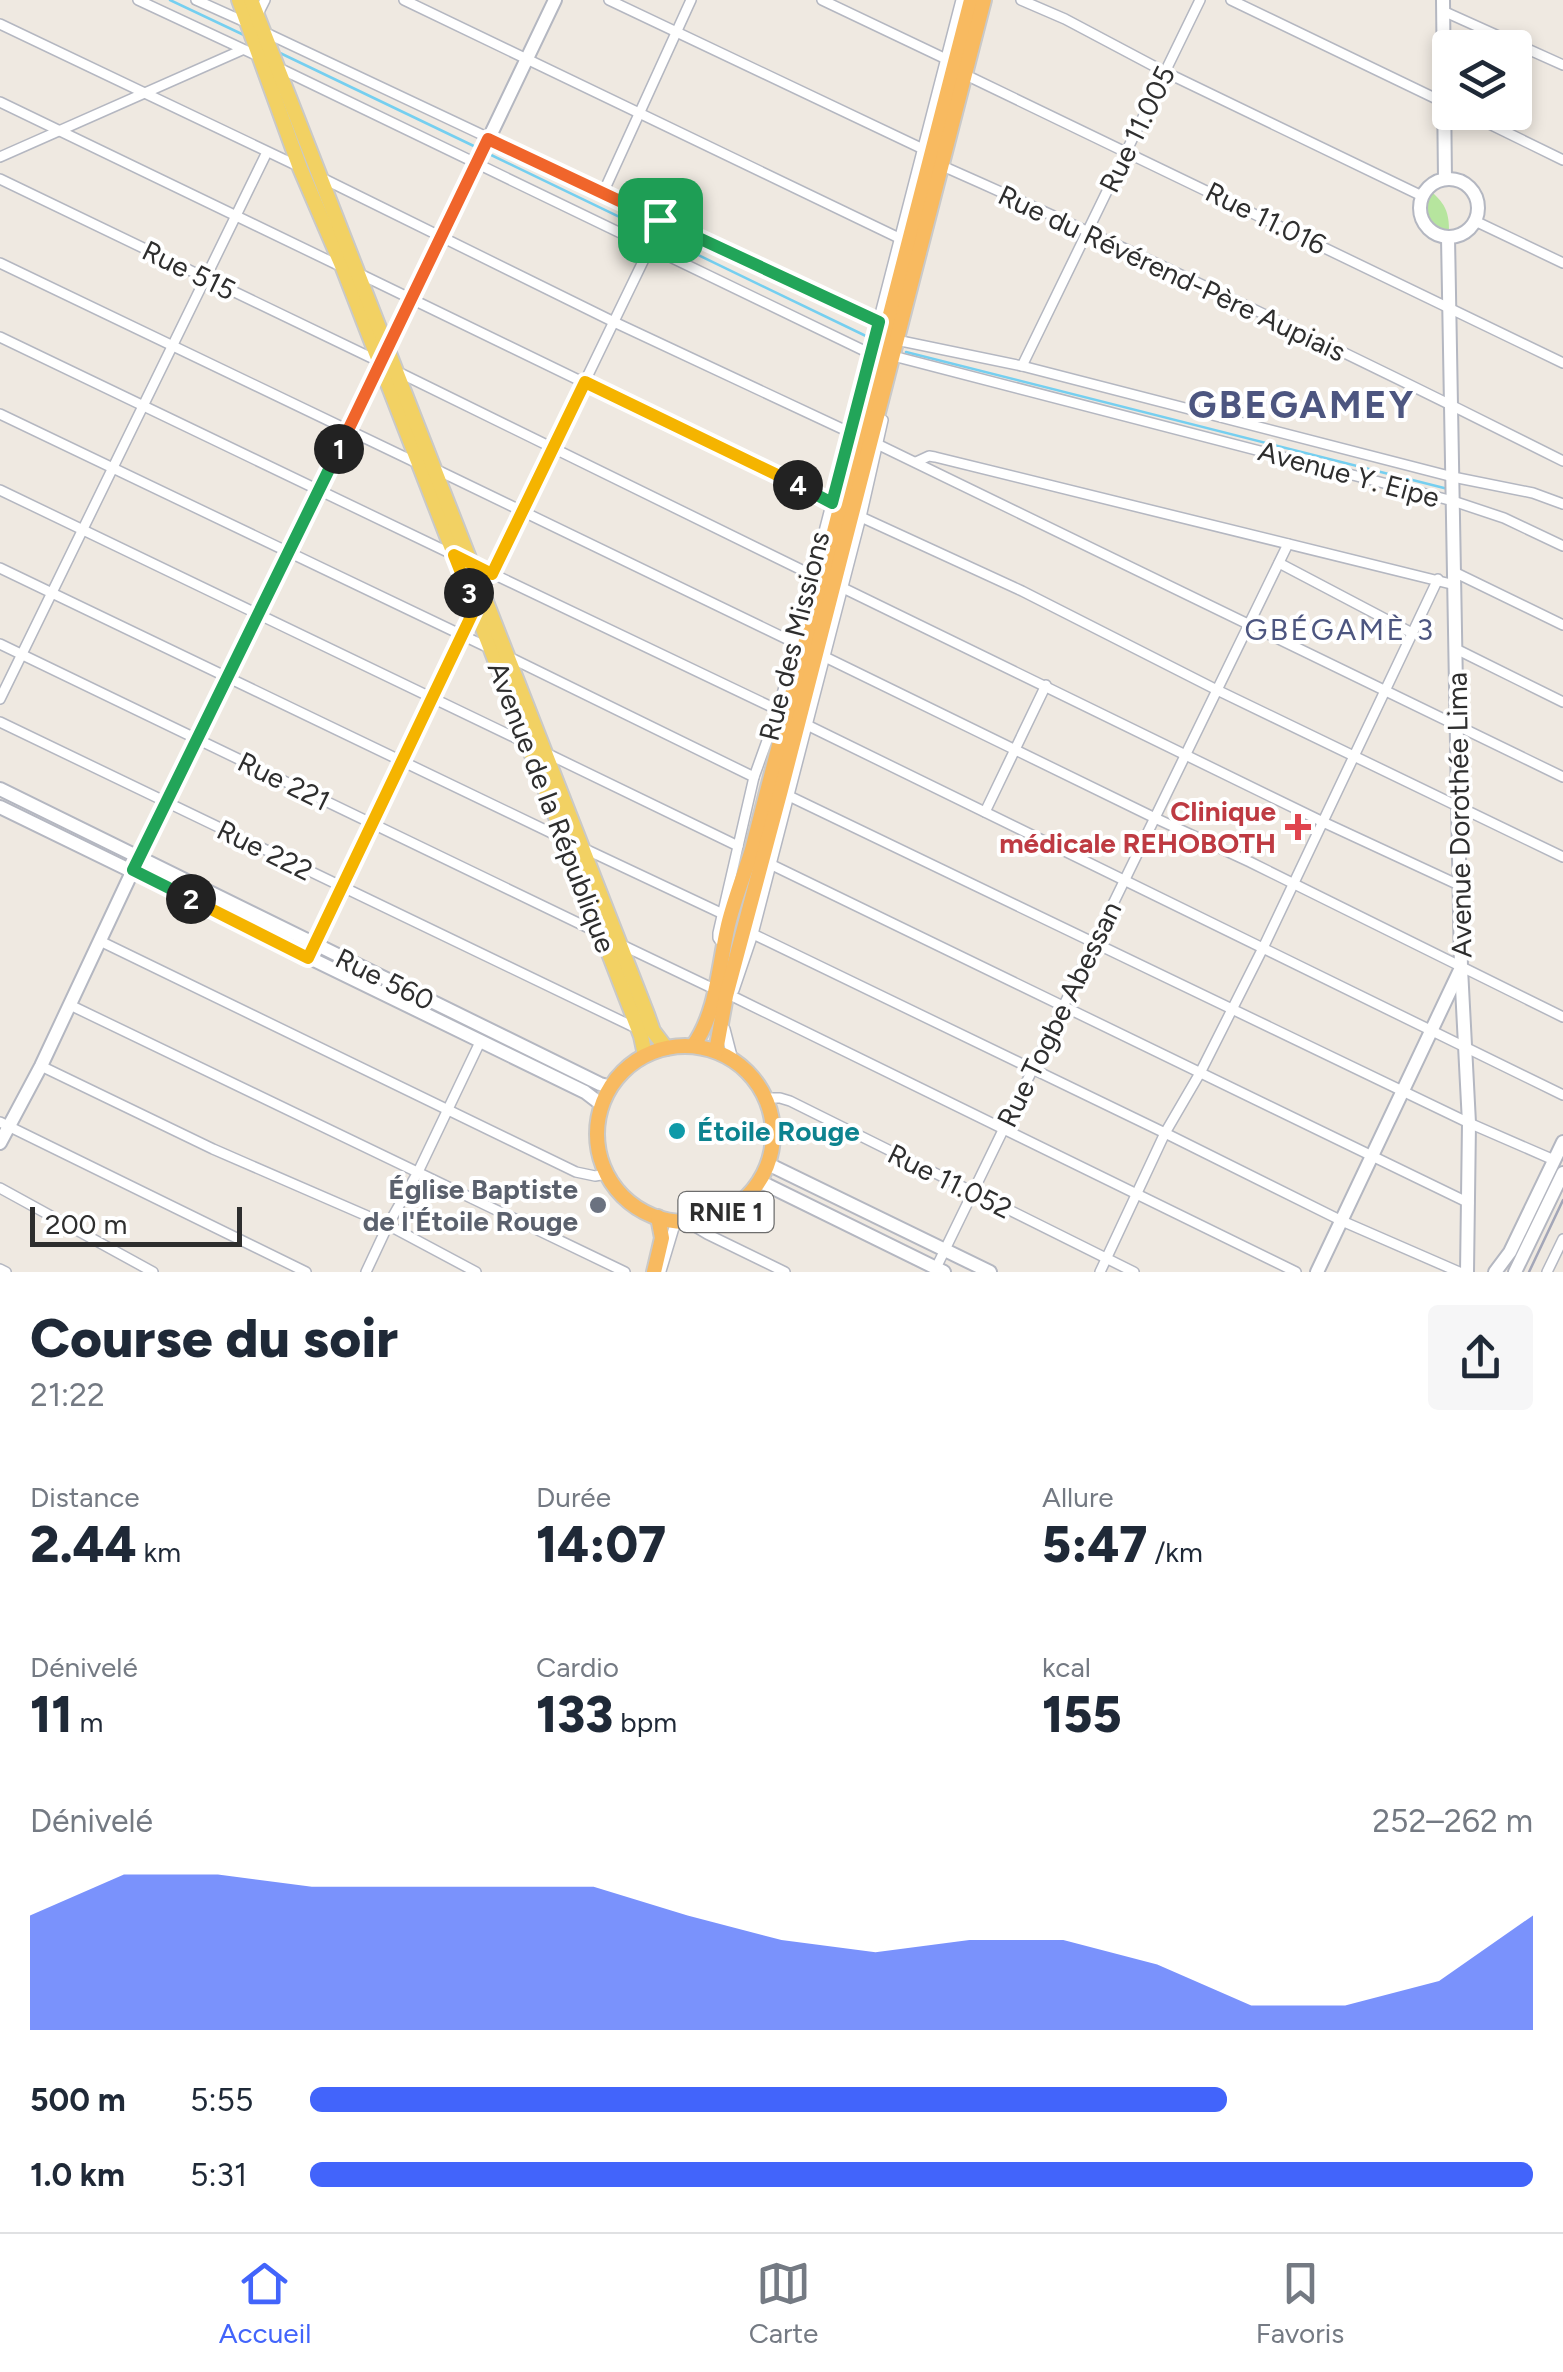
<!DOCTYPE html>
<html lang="fr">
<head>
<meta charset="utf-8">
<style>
	:root { --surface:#fff; --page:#f6f6f7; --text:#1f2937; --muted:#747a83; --line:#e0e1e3; --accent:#4264fb }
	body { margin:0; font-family:Figtree,sans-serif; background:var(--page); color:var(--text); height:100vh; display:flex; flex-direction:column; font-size:38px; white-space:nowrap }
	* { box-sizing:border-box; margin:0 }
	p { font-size:32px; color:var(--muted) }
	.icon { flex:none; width:55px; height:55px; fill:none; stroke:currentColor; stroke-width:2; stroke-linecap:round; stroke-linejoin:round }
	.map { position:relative; height:1272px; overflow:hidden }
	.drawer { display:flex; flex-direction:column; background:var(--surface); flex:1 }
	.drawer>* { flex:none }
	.tools { position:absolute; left:1432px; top:30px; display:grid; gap:20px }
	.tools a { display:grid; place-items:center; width:100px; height:100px; border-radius:10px; background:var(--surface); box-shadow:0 5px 15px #0003; font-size:50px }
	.scale { position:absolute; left:30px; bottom:25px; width:212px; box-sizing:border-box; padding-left:10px; border:5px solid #2e2e2e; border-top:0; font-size:28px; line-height:35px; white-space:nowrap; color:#2e2e2e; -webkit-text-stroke:8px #fff; paint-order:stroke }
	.pin { position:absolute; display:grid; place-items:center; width:85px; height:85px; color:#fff; margin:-42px; border-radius:20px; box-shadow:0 5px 15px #0006 }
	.km { position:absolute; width:50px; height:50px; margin:-25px; border-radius:50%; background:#222; color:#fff; font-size:28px; line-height:50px; text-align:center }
	.round { display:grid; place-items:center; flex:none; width:105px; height:105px; border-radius:10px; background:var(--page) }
	.headline { display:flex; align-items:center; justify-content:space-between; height:170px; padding:0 30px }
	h1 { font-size:55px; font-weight:800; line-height:75px }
	.metrics { display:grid; grid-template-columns:repeat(3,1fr); gap:15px; height:170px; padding:10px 30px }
	.metrics div { display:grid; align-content:center }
	.metrics b { font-size:50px; font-weight:800 }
	.metrics small { font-size:28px; font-weight:400 }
	.metrics p { font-size:28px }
	.chart { height:280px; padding:20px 30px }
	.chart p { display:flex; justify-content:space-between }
	.chart svg { width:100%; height:180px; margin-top:10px; fill:var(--accent); opacity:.7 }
	ul { padding:0 30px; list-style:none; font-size:32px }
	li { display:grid; grid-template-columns:160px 120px 1fr; align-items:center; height:75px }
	li i { height:25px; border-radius:12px; background:var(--accent) }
	.tab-bar { display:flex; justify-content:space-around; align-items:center; height:140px; border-top:2px solid var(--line); background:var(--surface); font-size:28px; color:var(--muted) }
	.tab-bar a { display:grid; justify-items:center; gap:5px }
	.tab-bar .selected { color:var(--accent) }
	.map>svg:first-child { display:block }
	.green { fill:#b6e59e }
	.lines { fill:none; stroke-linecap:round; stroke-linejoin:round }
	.stream { stroke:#75cff0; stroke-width:2.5 }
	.minor-casing { stroke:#b4b7c1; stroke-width:12 }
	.secondary-casing { stroke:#b4b7c1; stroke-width:16 }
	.primary-casing { stroke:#c9c9c9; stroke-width:18 }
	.trunk-casing { stroke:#c9c9c9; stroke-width:18 }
	.minor { stroke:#fff; stroke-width:9 }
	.secondary { stroke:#fff; stroke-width:12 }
	.primary { stroke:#f2d163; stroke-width:14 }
	.trunk { stroke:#f8ba60; stroke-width:14 }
	.rail { stroke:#a3a6b8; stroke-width:2.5 }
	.split-1-casing { stroke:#fff; stroke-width:20 }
	.split-2-casing { stroke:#fff; stroke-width:20 }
	.split-3-casing { stroke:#fff; stroke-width:20 }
	.split-4-casing { stroke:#fff; stroke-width:20 }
	.split-5-casing { stroke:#fff; stroke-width:20 }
	.split-1 { stroke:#f0652b; stroke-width:12 }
	.split-2 { stroke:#22a559; stroke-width:12 }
	.split-3 { stroke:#f5b400; stroke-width:12 }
	.split-4 { stroke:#f5b400; stroke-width:12 }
	.split-5 { stroke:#22a559; stroke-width:12 }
	.health-dot { fill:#e0444e; stroke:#fff; stroke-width:4 }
	.culture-dot { fill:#0f9aa8; stroke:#fff; stroke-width:4 }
	.worship-dot { fill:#6b7280; stroke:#fff; stroke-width:4 }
	.labels { text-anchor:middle; stroke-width:8; stroke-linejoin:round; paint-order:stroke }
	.shield { fill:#fff; stroke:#6d6d6d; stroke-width:2.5 }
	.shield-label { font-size:25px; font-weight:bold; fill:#2e2e2e }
	.street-label { font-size:28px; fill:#2e2e2e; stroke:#fff }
	.health-label { font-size:28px; font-weight:bold; fill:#be3a42; stroke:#fff; text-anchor:end }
	.culture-label { font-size:28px; font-weight:bold; fill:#0d838f; stroke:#fff; text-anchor:start }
	.worship-label { font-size:28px; font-weight:bold; fill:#5b616d; stroke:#fff; text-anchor:end }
	.neighbourhood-label { font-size:30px; letter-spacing:2.5px; fill:#4d5680; stroke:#fff }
	.district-label { font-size:38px; font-weight:bold; letter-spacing:2.5px; fill:#4d5680; stroke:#fff }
</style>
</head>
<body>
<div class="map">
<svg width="1563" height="1272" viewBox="0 0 1563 1272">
	<rect width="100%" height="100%" fill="#efe9e1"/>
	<path class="green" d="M 1432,192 C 1446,205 1449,213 1449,232 C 1426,229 1418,210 1432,192 Z"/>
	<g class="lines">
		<g class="stream">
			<polyline points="170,0 246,36"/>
			<polyline points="280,53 480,149"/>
			<polyline points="487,153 868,337"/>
			<polyline points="906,352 1448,489"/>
			<polyline points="76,837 115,856"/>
		</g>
		<g class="minor-casing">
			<g id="minor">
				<polyline points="138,0 260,57"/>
				<polyline points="196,0 245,22"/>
				<polyline points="404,0 899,238"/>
				<polyline points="609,0 923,149"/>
				<polyline points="822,0 946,59"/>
				<polyline points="1021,0 1065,19 1165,72 1422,196"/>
				<polyline points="1231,0 1445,103"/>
				<polyline points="1443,11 1563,65"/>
				<polyline points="257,16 265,0"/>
				<polyline points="0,24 302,168"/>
				<polyline points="262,31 879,322"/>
				<polyline points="279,68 871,354"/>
				<polyline points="968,76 1563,363"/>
				<polyline points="0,102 340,266"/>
				<polyline points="1465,112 1563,160"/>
				<polyline points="0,157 242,50"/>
				<path d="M 947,168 C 1155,260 1360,359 1563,461"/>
				<polyline points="320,177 614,322 849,432"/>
				<polyline points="0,179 378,361"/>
				<polyline points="603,193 691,0"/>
				<polyline points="1475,221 1563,263"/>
				<polyline points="0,263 417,463"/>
				<polyline points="360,274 861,517 1022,591 1217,690 1563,857"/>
				<polyline points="0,337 456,556"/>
				<polyline points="901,341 1022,366 1453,477 1533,493 1563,504"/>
				<polyline points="897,357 1453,501 1504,518 1563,546"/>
				<polyline points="1022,366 1200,0"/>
				<polyline points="396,371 812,575"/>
				<polyline points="0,414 489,648"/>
				<polyline points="877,444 1563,777"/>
				<polyline points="916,462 929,456 935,457 1455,585"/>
				<polyline points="435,469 795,643"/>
				<polyline points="0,490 526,743"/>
				<polyline points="470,563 778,710"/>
				<polyline points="1279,563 1412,633"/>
				<polyline points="0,568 564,839"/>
				<polyline points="1454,572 1563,625"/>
				<polyline points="841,587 1323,822 1461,886"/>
				<polyline points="482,594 650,247"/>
				<polyline points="0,644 601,934"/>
				<polyline points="1456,649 1563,702"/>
				<polyline points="509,657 754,777"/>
				<polyline points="825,657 1155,818 1250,862 1563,1017"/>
				<polyline points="0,699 267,152"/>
				<polyline points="0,722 638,1029"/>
				<polyline points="807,725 1563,1095"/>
				<polyline points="546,753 738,846"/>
				<polyline points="789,796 1469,1123 1554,1160"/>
				<polyline points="985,812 1046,685"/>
				<polyline points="585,849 723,914"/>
				<polyline points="770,864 1469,1203"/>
				<polyline points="753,934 1165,1133 1342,1221 1459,1272"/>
				<polyline points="100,941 576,1172 595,1176 607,1174"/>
				<polyline points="622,945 714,989"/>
				<polyline points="723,945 718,938 718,933 754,777 778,710 961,0"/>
				<polyline points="314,946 475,609"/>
				<polyline points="734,990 753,934 861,517 883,420"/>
				<polyline points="732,996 1296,1272"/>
				<polyline points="70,1005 625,1272"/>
				<polyline points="725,1029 733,1060"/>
				<polyline points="41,1066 213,1149 388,1225 476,1272"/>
				<polyline points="765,1098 780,1098 790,1101 1134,1272"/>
				<polyline points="0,1122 306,1272"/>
				<polyline points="0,1188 153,1272"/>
				<polyline points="687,1222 707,1234 785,1272"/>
				<polyline points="936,1268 1288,544"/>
				<polyline points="0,1269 6,1272"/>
				<polyline points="661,1271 676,1221"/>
				<polyline points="366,1272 388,1225 418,1172 481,1040"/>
				<polyline points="1100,1272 1165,1133 1200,1073 1263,948 1438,579"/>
				<polyline points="1547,1272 1563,1239"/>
			</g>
		</g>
		<g class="secondary-casing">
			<g id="secondary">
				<polyline points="1443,0 1445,179"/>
				<circle cx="1449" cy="208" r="29"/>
				<polyline points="1448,237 1461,968 1469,1123 1467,1272"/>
				<polyline points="0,789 600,1084 611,1087"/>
				<polyline points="0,807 585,1092 602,1105"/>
				<polyline points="0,1143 41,1066 133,870 380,366 555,0"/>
				<polyline points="768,1164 990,1272"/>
				<polyline points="759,1181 944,1272"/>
				<polyline points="1317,1272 1460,970"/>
				<polyline points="1495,1272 1510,1252 1563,1142"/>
				<polyline points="1515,1272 1563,1173"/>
			</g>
		</g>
		<g class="primary-casing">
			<g id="primary">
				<polyline points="239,0 300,168 343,268 641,1036 645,1055"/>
				<polyline points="251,0 647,1014 653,1031 666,1048"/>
			</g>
		</g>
		<g class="trunk-casing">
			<g id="trunk">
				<path d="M 693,1046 C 717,1013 719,964 728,925 C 734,900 744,875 752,850 L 971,0"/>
				<circle cx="685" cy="1134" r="88"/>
				<polyline points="716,1051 726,996 781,790 984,0"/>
				<polyline points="654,1272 662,1238 658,1217"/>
			</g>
		</g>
		<use href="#minor" class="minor"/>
		<use href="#secondary" class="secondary"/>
		<use href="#primary" class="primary"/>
		<use href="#trunk" class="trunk"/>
		<polyline class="rail" points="1529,1272 1563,1200"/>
	</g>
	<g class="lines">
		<g class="split-1-casing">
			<polyline id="split-1" points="339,449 488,139 660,220"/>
		</g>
		<g class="split-2-casing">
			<polyline id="split-2" points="191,899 133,870 339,449"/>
		</g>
		<g class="split-3-casing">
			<polyline id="split-3" points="191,899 308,958 475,608 469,593"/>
		</g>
		<g class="split-4-casing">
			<polyline id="split-4" points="469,593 454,555 492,574 585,382 798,485"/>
		</g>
		<g class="split-5-casing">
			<polyline id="split-5" points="660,220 879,322 832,503 798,485"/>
		</g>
		<use href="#split-1" class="split-1"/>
		<use href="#split-2" class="split-2"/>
		<use href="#split-3" class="split-3"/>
		<use href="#split-4" class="split-4"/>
		<use href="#split-5" class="split-5"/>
	</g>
	<path class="health-dot" d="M1293 812h10v10h10v10h-10v10h-10v-10h-10v-10h10z"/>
	<circle class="culture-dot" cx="677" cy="1131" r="10"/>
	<circle class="worship-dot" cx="598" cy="1205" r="10"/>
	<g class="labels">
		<rect class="shield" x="678.5" y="1192" width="95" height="40" rx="8"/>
		<g class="shield-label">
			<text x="726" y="1221">RNIE 1</text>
		</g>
		<g class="street-label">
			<text transform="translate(1137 129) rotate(-64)" y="10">Rue 11.005</text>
			<text transform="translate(1266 218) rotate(26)" y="10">Rue 11.016</text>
			<text transform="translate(189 270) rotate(26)" y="10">Rue 515</text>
			<text transform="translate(1172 273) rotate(25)" y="10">Rue du Révérend-Père Aupiais</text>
			<text transform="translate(1349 474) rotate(15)" y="10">Avenue Y. Eipe</text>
			<text transform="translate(794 636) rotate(-76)" y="10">Rue des Missions</text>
			<text transform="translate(284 781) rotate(26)" y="10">Rue 221</text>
			<text transform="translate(552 807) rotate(69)" y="10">Avenue de la République</text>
			<text transform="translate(1459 815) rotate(-91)" y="10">Avenue Dorothée Lima</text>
			<text transform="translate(265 850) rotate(26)" y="10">Rue 222</text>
			<text transform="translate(385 979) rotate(26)" y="10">Rue 560</text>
			<text transform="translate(1059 1014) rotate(-64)" y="10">Rue Togbe Abessan</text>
			<text transform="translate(950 1181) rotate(26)" y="10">Rue 11.052</text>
		</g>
		<g class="health-label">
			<text x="1276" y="821">Clinique<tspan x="1276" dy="32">médicale REHOBOTH</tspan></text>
		</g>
		<g class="culture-label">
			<text x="697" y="1141">Étoile Rouge</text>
		</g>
		<g class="worship-label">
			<text x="578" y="1199">Église Baptiste<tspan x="578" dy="32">de l'Étoile Rouge</tspan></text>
		</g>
		<g class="neighbourhood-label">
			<text x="1340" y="640">GBÉGAMÈ 3</text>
		</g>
		<g class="district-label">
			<text x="1302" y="418">GBEGAMEY</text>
		</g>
	</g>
</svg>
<div class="tools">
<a><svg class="icon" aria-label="layers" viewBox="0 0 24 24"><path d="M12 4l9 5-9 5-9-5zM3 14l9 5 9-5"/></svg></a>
</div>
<div class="scale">200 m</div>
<div class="pin" style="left:660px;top:220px;background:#1e9e55"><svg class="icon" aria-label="arrive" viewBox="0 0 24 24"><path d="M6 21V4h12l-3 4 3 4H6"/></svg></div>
<b class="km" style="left:339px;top:449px">1</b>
<b class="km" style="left:191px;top:899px">2</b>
<b class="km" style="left:469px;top:593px">3</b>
<b class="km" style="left:798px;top:485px">4</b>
</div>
<section class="drawer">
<div class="headline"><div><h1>Course du soir</h1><p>21:22</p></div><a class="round"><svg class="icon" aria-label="share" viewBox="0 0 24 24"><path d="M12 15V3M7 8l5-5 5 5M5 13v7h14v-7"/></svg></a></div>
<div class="metrics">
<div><p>Distance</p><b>2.44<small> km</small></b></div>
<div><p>Durée</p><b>14:07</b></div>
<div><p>Allure</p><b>5:47<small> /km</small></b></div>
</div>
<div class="metrics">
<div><p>Dénivelé</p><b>11<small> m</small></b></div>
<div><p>Cardio</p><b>133<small> bpm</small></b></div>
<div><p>kcal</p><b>155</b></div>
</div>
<div class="chart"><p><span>Dénivelé</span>252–262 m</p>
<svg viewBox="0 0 160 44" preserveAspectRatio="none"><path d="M0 44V16L10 6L20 6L30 9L40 9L50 9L60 9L70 16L80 22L90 25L100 22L110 22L120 28L130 38L140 38L150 32L160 16V44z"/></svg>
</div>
<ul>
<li><b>500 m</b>5:55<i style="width:75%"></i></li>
<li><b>1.0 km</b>5:31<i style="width:100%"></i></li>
</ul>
</section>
<nav class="tab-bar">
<a class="selected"><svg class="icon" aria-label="home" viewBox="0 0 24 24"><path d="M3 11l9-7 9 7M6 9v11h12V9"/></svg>Accueil</a>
<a><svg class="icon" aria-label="map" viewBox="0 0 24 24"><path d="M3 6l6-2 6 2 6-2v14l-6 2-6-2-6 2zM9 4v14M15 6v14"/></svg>Carte</a>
<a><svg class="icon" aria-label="saved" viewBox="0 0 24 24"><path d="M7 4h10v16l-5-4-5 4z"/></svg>Favoris</a>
</nav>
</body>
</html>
